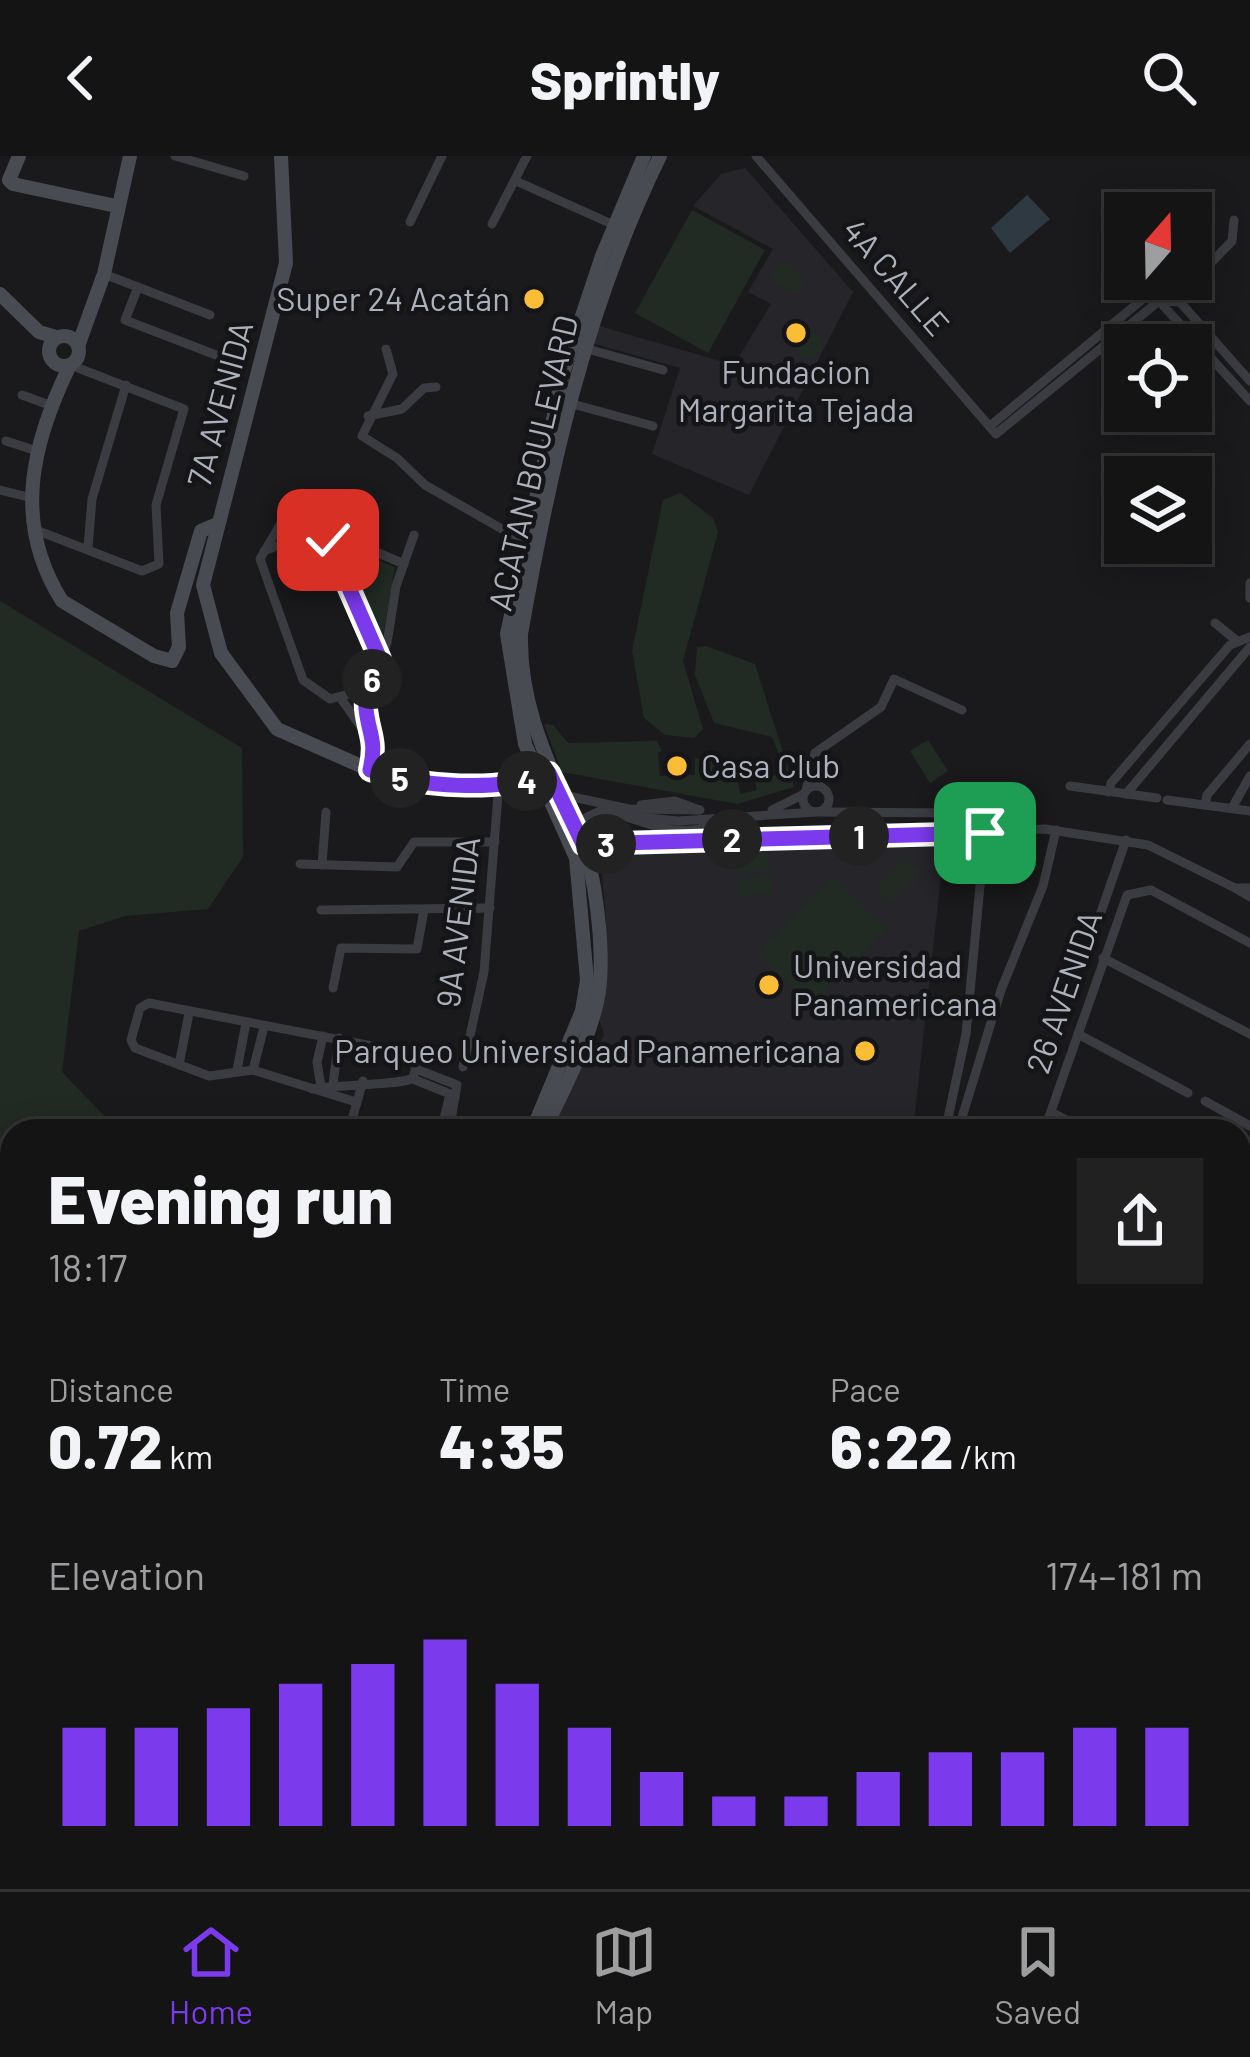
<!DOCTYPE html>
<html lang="en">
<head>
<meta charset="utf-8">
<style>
	:root { --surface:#141415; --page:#212122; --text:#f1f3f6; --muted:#9d9ea0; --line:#333334; --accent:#7c3aed }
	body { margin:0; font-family:Barlow,sans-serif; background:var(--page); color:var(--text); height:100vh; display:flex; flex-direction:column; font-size:45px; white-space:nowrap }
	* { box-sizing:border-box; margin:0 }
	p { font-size:39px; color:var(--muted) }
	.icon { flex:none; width:66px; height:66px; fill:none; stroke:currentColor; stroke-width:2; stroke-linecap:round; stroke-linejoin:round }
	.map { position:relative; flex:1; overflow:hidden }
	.sheet { position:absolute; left:0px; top:963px; width:1251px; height:771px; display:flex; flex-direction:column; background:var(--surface); border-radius:36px 36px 0 0; box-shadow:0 6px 30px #0003,0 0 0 3px var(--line) }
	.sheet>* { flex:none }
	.needle { width:78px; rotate:20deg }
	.fabs { position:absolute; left:1104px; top:36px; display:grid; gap:24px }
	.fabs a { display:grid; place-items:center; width:108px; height:108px; border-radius:0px; background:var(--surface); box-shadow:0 6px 30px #0003,0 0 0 3px var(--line); font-size:60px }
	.pin { position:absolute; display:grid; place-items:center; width:102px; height:102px; color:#fff; margin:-51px; border-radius:24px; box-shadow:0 6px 18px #0006 }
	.km { position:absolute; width:60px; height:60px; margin:-30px; border-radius:50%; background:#222; color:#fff; font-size:33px; line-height:60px; text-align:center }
	.round { display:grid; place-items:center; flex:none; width:126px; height:126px; border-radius:0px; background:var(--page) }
	.headline { display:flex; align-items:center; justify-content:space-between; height:204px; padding:0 48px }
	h1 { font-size:66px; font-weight:800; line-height:90px }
	.figures { display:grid; grid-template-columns:repeat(3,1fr); gap:18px; height:204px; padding:12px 48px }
	.figures div { display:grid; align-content:center }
	.figures b { font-size:60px; font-weight:800 }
	.figures small { font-size:33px; font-weight:400 }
	.figures p { font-size:33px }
	.chart { height:336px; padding:24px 48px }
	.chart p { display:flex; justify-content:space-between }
	.chart svg { width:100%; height:216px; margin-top:12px; stroke:var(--accent); stroke-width:6 }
	header { display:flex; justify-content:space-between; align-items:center; height:156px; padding:0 48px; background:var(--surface); font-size:54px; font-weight:800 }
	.menu { display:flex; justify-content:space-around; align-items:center; height:168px; border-top:3px solid var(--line); background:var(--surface); font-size:33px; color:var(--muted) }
	.menu a { display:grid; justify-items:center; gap:6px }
	.menu .selected { color:var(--accent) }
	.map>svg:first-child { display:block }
	.built { fill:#26262a }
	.green { fill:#212b23 }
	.water { fill:#2f3942 }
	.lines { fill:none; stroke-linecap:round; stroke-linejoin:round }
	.street { stroke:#3b3c42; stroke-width:9 }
	.secondary { stroke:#494b52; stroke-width:14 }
	.route-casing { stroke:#fff; stroke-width:24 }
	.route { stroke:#7c3aed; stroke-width:15 }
	.poi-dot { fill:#fabd35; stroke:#151518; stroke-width:4.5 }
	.labels { text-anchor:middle; stroke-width:9; stroke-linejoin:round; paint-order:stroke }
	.street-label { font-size:33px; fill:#acb1bc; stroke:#151518 }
	.poi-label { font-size:33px; fill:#acb1bc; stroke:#151518; text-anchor:end }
</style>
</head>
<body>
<header><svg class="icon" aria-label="back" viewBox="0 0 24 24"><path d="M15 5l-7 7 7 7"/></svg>Sprintly<svg class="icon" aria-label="search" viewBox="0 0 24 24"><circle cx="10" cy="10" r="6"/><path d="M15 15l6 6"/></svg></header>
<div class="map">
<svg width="1250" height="1733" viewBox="0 0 1250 1733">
	<rect width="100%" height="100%" fill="#1a1a1c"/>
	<g class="built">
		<polygon points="745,12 853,136 749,339 652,298 680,212 592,187 596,169 734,209 771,148 748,136 773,93 693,50 721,18"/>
		<polygon points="945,683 913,975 549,975 580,902 595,896 604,879 599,863 604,844 606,763 600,696"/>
	</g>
	<g class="green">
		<polygon points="692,54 765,94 708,197 635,157"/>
		<polygon points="783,104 806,125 795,139 771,124"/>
		<circle cx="809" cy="189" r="13"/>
		<polygon points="680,337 713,362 718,376 683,505 703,573 694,582 665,579 644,562 632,495 663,344"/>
		<polygon points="340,390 395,411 382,485 377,483"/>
		<polygon points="0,445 242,592 243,701 208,753 125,760 79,775 62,916 119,975 12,975 12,1230 0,1237"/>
		<polygon points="706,490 755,508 794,631 737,648 562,616 544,568 553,569 568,587 657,585 662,595 658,596 660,620 695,619 695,602 713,604 734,615 741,638 757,634 755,625 786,616 772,581 714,567 695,519 697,491"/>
		<polygon points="928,584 948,615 930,627 910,595"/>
		<polygon points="768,697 770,715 737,718 735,701"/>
		<polygon points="905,702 920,716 890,747 876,734"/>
		<polygon points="771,719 773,736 740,740 738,723"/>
		<polygon points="833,720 887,772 811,849 757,798"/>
		<polygon points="0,1453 12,1458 12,1647 0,1644"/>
		<polygon points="87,1722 305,1722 301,1733 95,1733"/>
	</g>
	<polygon class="water" points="1027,39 1050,63 1010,97 991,72"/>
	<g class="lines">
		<g class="street">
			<polyline points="175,0 244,20"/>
			<polyline points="756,0 996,278 1159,145"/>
			<polyline points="516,25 614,69"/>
			<polyline points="410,66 442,0"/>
			<polyline points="492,68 527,0"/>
			<polyline points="104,118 210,159"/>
			<polyline points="138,131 125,164 216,199"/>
			<polyline points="1175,144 1232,85 1234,64"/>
			<polyline points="1159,145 1250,245"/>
			<polyline points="1159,145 1180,146 1250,225"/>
			<polyline points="584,192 663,214"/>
			<polyline points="386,193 393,218 362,280 397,302 425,329 530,389"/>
			<polyline points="22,239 52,250"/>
			<polyline points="569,247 653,270"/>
			<polyline points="368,260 402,253 424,232 436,231"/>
			<polyline points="990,270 1156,132"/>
			<polyline points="6,285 37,295"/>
			<polyline points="0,334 28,341"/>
			<polyline points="36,374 142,415 159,408 156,349 184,253 78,212"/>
			<polyline points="329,378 380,503"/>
			<polyline points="88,391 92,343 126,229"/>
			<polyline points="264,395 321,373"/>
			<polyline points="1250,427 1250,442"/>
			<polyline points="1215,467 1236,484"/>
			<polyline points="368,533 330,543 303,524 260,403 280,369 297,362 404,408"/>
			<polyline points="342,544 375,591"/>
			<polyline points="370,614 376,577 366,555 368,533 387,487 396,430 414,379"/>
			<circle cx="816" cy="643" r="13"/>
			<polyline points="1070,630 1157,642"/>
			<polyline points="806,635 815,597 881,551 894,523 962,554"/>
			<polyline points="1109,636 1111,627 1230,489 1250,481"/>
			<polyline points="1126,638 1250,491"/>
			<polyline points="563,639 629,653 700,654"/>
			<polyline points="1167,644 1250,655"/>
			<polyline points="641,649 675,645 699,654"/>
			<polyline points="1205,649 1207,639 1250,588"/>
			<polyline points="1232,652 1250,620"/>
			<polyline points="772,654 804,638"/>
			<polyline points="819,656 957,657"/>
			<polyline points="626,660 678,665 816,656"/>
			<path d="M 577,677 L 587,661 L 602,654 C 638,661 681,689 717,665"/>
			<polyline points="985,677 966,878 948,962 960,968 1001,834 1043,730 1056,674"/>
			<polyline points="583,688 1045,673 1148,689 1235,732"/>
			<polyline points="300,708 397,711 414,686 495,686"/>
			<polyline points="322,709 326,656"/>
			<polyline points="1250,732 1235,732 1250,741"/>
			<polyline points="321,754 490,752"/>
			<polyline points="1100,759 1126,684"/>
			<polyline points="452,800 458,754"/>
			<polyline points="1103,802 1250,878"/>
			<polyline points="333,832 341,792 417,793 424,754"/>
			<polyline points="1078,878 1188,937"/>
			<polyline points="179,909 189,857"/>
			<polyline points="463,911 484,816 499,626"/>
			<polyline points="416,913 457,929 449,975"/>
			<polyline points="237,914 246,867"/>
			<polyline points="253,914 264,871"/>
			<polyline points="413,923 450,938 441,975"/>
			<polyline points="333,928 339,882"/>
			<polyline points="321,931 317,906 323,880"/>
			<path d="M 312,933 C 337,928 399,930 413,922 L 416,911 L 398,895 L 149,847 L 140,852 L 131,884 L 135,892 L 209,920 L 253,914 L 356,946"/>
			<polyline points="1205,945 1250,970"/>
			<polyline points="1051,956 1087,975"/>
			<polyline points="349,974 363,925"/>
			<polyline points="1044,975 1127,739 1151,734 1250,787"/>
			<polyline points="1239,1037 1250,1016"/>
			<polyline points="1239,1077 1250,1057"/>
			<polyline points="1239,1236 1250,1233"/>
			<polyline points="1239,1247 1250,1250"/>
			<polyline points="0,1309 12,1299"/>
			<polyline points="1,1383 12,1372"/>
			<polyline points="1239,1430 1250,1412"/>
			<polyline points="520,1722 548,1730"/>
			<polyline points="772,1722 793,1733"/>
			<polyline points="999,1722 1018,1733"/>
			<polyline points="418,1733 419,1722"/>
			<polyline points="497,1733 497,1722"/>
			<polyline points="618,1733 628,1722"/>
			<polyline points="871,1733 877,1722"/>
			<polyline points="892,1733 898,1722"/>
			<polyline points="949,1733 955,1722"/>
			<polyline points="1093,1733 1098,1722"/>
		</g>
		<g class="secondary">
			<polyline points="19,0 9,24 13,28 116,50"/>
			<polyline points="281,0 286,107 203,429 221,497 277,573 370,614 402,623 499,626 543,620"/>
			<polyline points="0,138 39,176 56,181"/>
			<circle cx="64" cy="195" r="15"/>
			<polyline points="78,190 104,118 130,0"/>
			<path d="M 70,209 C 32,287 12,366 62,445 L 154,500 L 172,505 L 179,491 L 177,457 L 201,375 L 215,369"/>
			<polyline points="532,975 582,855 587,824 576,702 525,588 507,478 563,217 602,100 644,0"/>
			<path d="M 544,975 C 563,934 587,890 597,846 C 606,807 597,726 583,689 C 555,619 519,556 521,478 C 550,313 586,151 660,0"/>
			<polyline points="362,1733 362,1722"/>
			<polyline points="374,1733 375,1722"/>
		</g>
	</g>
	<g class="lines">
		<g class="route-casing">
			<path id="route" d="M 328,384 L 380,503 C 374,518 364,535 366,553 C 369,580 377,583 370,614 C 418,631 501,637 549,617 L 583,688 L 985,677"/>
		</g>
		<use href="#route" class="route"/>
	</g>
	<g class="poi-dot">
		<circle cx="534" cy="143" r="12"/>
		<circle cx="796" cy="177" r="12"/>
		<circle cx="677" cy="610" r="12"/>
		<circle cx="769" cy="829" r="12"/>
		<circle cx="865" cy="895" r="12"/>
	</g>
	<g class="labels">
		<g class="street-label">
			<text transform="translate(896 121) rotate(49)" y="12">4A CALLE</text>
			<text transform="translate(220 248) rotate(-75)" y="12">7A AVENIDA</text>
			<text transform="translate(533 307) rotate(-77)" y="12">ACATAN BOULEVARD</text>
			<text transform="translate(458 766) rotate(-83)" y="12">9A AVENIDA</text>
			<text transform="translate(1064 836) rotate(-71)" y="12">26 AVENIDA</text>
		</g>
		<g class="poi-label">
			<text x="510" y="155">Super 24 Acatán</text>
			<text x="796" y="228" text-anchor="middle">Fundacion<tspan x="796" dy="38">Margarita Tejada</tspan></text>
			<text x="701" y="622" text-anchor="start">Casa Club</text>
			<text x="793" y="822" text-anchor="start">Universidad<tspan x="793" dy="38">Panamericana</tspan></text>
			<text x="841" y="907">Parqueo Universidad Panamericana</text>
		</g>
	</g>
</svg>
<div class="fabs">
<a><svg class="needle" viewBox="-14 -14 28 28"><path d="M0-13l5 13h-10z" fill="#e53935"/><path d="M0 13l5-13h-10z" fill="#9d9ea0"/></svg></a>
<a><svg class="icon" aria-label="locate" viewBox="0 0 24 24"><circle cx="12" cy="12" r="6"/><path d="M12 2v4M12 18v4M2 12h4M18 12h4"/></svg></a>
<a><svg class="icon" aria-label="layers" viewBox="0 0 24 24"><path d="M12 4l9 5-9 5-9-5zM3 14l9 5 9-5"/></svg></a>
</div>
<div class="pin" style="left:985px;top:677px;background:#1e9e55"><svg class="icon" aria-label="arrive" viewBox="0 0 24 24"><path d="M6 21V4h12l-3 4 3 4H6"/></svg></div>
<div class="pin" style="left:328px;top:384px;background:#d93025"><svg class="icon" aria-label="check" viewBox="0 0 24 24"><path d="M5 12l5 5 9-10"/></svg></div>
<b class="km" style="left:859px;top:680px">1</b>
<b class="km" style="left:732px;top:683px">2</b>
<b class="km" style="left:606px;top:688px">3</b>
<b class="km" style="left:527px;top:625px">4</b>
<b class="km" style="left:400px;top:622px">5</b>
<b class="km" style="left:372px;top:523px">6</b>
<section class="sheet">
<div class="headline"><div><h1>Evening run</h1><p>18:17</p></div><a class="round"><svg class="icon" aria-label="share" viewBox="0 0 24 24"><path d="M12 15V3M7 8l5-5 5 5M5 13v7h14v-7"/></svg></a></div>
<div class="figures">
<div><p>Distance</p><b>0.72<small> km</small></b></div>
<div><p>Time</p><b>4:35</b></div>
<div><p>Pace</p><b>6:22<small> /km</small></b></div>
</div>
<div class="chart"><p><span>Elevation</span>174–181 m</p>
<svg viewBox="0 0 160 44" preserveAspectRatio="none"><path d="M5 44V24M15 44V24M25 44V20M35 44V15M45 44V11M55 44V6M65 44V15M75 44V24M85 44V33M95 44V38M105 44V38M115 44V33M125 44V29M135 44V29M145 44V24M155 44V24"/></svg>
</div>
</section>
</div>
<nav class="menu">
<a class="selected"><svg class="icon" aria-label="home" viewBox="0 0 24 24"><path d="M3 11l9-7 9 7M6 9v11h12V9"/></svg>Home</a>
<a><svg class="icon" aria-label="map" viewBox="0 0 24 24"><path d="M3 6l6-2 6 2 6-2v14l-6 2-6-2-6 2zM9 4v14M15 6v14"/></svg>Map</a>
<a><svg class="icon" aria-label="saved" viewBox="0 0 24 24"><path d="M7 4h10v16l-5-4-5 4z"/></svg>Saved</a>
</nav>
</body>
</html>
